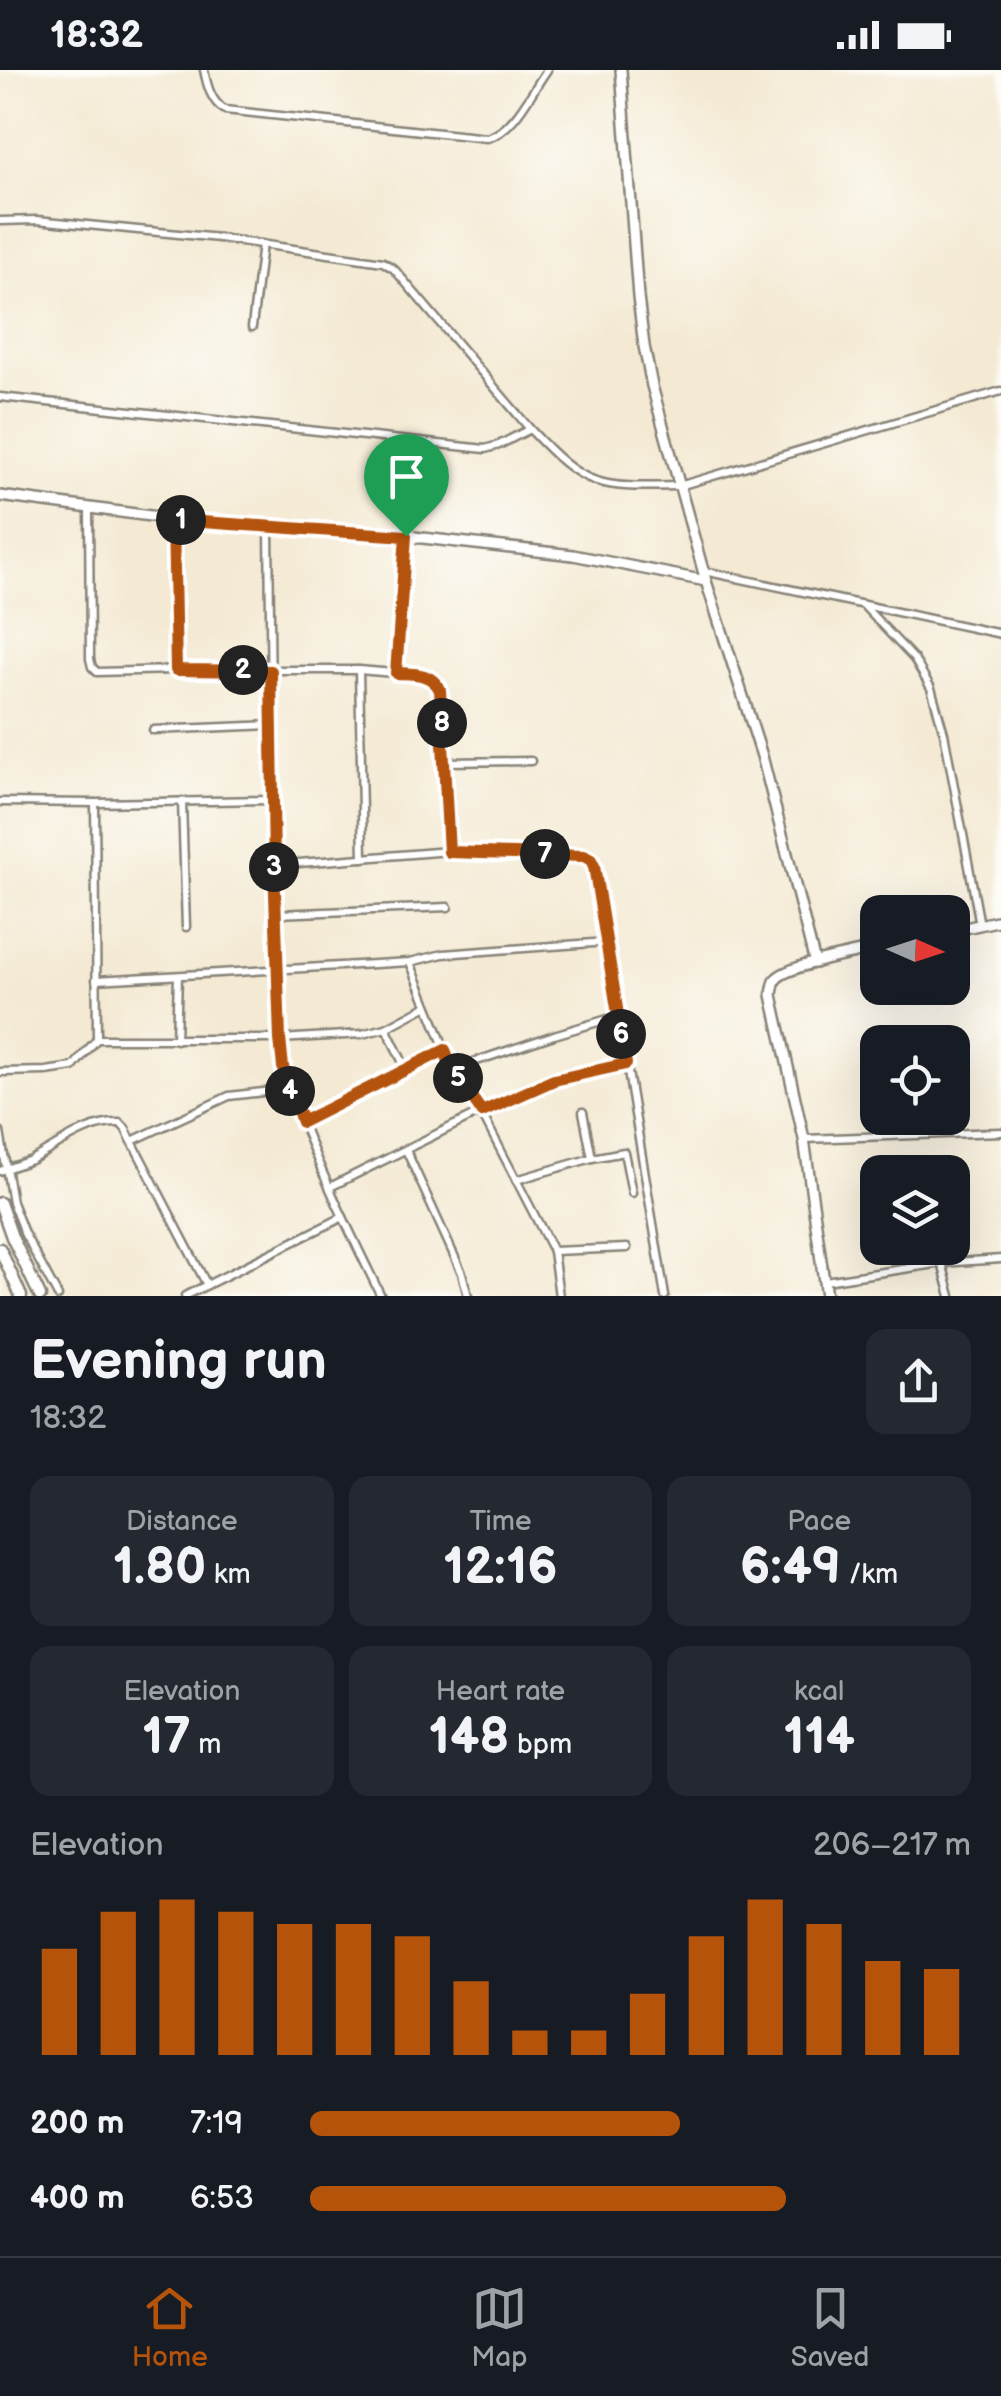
<!DOCTYPE html>
<html lang="en">
<head>
<meta charset="utf-8">
<style>
	:root { --surface:#171b24; --page:#242831; --text:#f1f3f6; --muted:#9ea1a6; --line:#363941; --accent:#b45309 }
	body { margin:0; font-family:"Balsamiq Sans",sans-serif; background:var(--page); color:var(--text); height:100vh; display:flex; flex-direction:column; font-size:38px; white-space:nowrap }
	* { box-sizing:border-box; margin:0 }
	p { font-size:32px; color:var(--muted) }
	.icon { flex:none; width:55px; height:55px; fill:none; stroke:currentColor; stroke-width:2; stroke-linecap:round; stroke-linejoin:round }
	.map { position:relative; height:1226px; overflow:hidden }
	.drawer { display:flex; flex-direction:column; background:var(--surface); flex:1 }
	.drawer>* { flex:none }
	.needle { width:65px; rotate:93deg }
	.tools { position:absolute; left:860px; top:825px; display:grid; gap:20px }
	.tools a { display:grid; place-items:center; width:110px; height:110px; border-radius:20px; background:var(--surface); box-shadow:0 10px 40px #0002; font-size:50px }
	.pin { position:absolute; display:grid; place-items:center; width:85px; height:85px; color:#fff; margin:-102px -42px; border-radius:50% 50% 50% 0; rotate:-45deg; box-shadow:0 0 10px #0007 }
	.pin .icon { rotate:45deg }
	.km { position:absolute; width:50px; height:50px; margin:-25px; border-radius:50%; background:#222; color:#fff; font-size:28px; line-height:50px; text-align:center }
	.round { display:grid; place-items:center; flex:none; width:105px; height:105px; border-radius:20px; background:var(--page) }
	.overview { display:flex; align-items:center; justify-content:space-between; height:170px; padding:0 30px }
	h1 { font-size:55px; font-weight:800; line-height:75px }
	.stats { display:grid; grid-template-columns:repeat(3,1fr); gap:15px; height:170px; padding:10px 30px }
	.stats div { display:grid; align-content:center; border-radius:20px; background:var(--page); text-align:center }
	.stats b { font-size:50px; font-weight:800 }
	.stats small { font-size:28px; font-weight:400 }
	.stats p { font-size:28px }
	.chart { height:280px; padding:20px 30px }
	.chart p { display:flex; justify-content:space-between }
	.chart svg { width:100%; height:180px; margin-top:10px; stroke:var(--accent); stroke-width:6 }
	ul { padding:0 30px; list-style:none; font-size:32px }
	li { display:grid; grid-template-columns:160px 120px 1fr; align-items:center; height:75px }
	li i { height:25px; border-radius:12px; background:var(--accent) }
	.status { display:flex; justify-content:space-between; align-items:center; height:70px; padding:0 50px; background:var(--surface); direction:ltr }
	.status svg { height:28px; fill:currentColor }
	.tab-bar { display:flex; justify-content:space-around; align-items:center; height:140px; border-top:2px solid var(--line); background:var(--surface); font-size:28px; color:var(--muted) }
	.tab-bar a { display:grid; justify-items:center; gap:5px }
	.tab-bar .selected { color:var(--accent) }
	.map>svg:first-child { display:block }
	.lines { fill:none; stroke-linecap:round; stroke-linejoin:round }
	.street-casing { stroke:#888378; stroke-width:11 }
	.secondary-casing { stroke:#888378; stroke-width:14 }
	.primary-casing { stroke:#888378; stroke-width:15 }
	.street { stroke:#fff; stroke-width:6 }
	.secondary { stroke:#fff; stroke-width:9 }
	.primary { stroke:#fff; stroke-width:10 }
	.route-casing { stroke:#fff; stroke-width:20 }
	.route { stroke:#b45309; stroke-width:12 }
</style>
</head>
<body>
<div class="status"><b>18:32</b><svg viewBox="0 0 49 12"><path d="M0 12V9h3v3zM5 12V6h3v6zM10 12V3h3v9zM15 12V0h3v12zM26 1h20v11H26zM47 4h2v5h-2z"/></svg></div>
<div class="map">
<svg width="1001" height="1226" viewBox="0 0 1001 1226">
	<rect width="100%" height="100%" fill="#fdfcf7"/>
	<filter id="ink" filterUnits="userSpaceOnUse"><feTurbulence type="fractalNoise" baseFrequency=".01" numOctaves="2"/><feDisplacementMap in="SourceGraphic" scale="20" xChannelSelector="R" yChannelSelector="G"/><feConvolveMatrix kernelMatrix="1 2 1 2 8 2 1 2 1" color-interpolation-filters="sRGB"/></filter>
	<filter id="wash" filterUnits="userSpaceOnUse"><feTurbulence type="fractalNoise" baseFrequency=".0048" numOctaves="4" result="noise"/><feDisplacementMap in="SourceGraphic" scale="40" xChannelSelector="R" yChannelSelector="G"/><feGaussianBlur stdDeviation="2.25" result="paint"/><feColorMatrix in="noise" values="0 0 0 0 0 0 0 0 0 0 0 0 0 0 0 0 0 1.4 0 .05"/><feComposite in="paint" operator="in"/></filter>
	<g filter="url(#wash)">
		<rect width="100%" height="100%" fill="#f4ead4"/>
	</g>
	<g filter="url(#ink)">
		<g class="lines">
			<g class="street-casing">
				<g id="street">
					<path d="M 204,0 C 207,15 211,32 225,40 L 487,68 C 514,61 531,22 547,0"/>
					<polyline points="0,151 37,150 219,168 383,192 394,199 530,359"/>
					<polyline points="252,257 262,174"/>
					<path d="M 0,327 L 485,379 L 499,375 L 530,359 C 585,419 600,418 679,416 L 1001,321"/>
					<polyline points="89,437 90,589 92,597 97,602 175,600 359,600 428,606 436,610 440,620 449,781"/>
					<polyline points="173,449 175,600"/>
					<path d="M 269,458 L 272,730 L 283,997 C 307,1076 345,1152 381,1226"/>
					<polyline points="704,501 1001,564"/>
					<polyline points="864,536 914,589 931,618 944,663 980,855"/>
					<polyline points="359,600 363,788"/>
					<polyline points="396,603 405,466"/>
					<polyline points="153,660 271,655"/>
					<polyline points="444,692 531,691"/>
					<polyline points="182,731 186,857"/>
					<polyline points="0,732 95,733 272,730"/>
					<polyline points="274,795 449,781 584,785 591,790 594,796 665,1226"/>
					<polyline points="276,844 448,837"/>
					<polyline points="410,892 453,999 481,1042 553,1181 559,1226"/>
					<polyline points="96,910 410,892 443,884 607,872"/>
					<polyline points="386,958 406,999"/>
					<polyline points="97,969 280,969 362,964 386,958 427,936"/>
					<polyline points="176,970 178,906"/>
					<polyline points="453,999 554,965 618,946"/>
					<polyline points="0,1002 46,1001 73,997 97,969 95,733"/>
					<polyline points="583,1042 592,1088"/>
					<polyline points="302,1052 445,980"/>
					<polyline points="0,1062 12,1132 24,1163 58,1226"/>
					<polyline points="804,1069 1001,1062"/>
					<polyline points="132,1071 229,1026 289,1019"/>
					<polyline points="406,1080 462,1203 468,1226"/>
					<path d="M 0,1101 C 10,1097 21,1094 31,1090 C 58,1076 89,1051 120,1053 L 125,1058 L 207,1215"/>
					<polyline points="516,1110 592,1088 624,1082 632,1123"/>
					<polyline points="330,1117 481,1042 554,1010 626,994"/>
					<polyline points="553,1181 627,1178"/>
					<polyline points="942,1193 951,1226"/>
					<polyline points="825,1211 942,1193 1001,1189"/>
					<polyline points="185,1226 343,1147"/>
				</g>
			</g>
			<g class="secondary-casing">
				<g id="secondary">
					<polyline points="621,0 638,227 644,276 652,316 706,511 762,686 815,893"/>
					<polyline points="0,426 173,449 405,466 573,485 706,511"/>
					<polyline points="952,861 1001,850"/>
					<path d="M 826,1226 L 804,1069 L 772,925 C 773,919 773,914 776,909 C 788,895 858,883 878,878"/>
				</g>
			</g>
			<g class="primary-casing">
				<g id="primary">
					<polyline points="0,1133 12,1167 40,1226"/>
					<polyline points="0,1179 21,1226"/>
				</g>
			</g>
			<use href="#street" class="street"/>
			<use href="#secondary" class="secondary"/>
			<use href="#primary" class="primary"/>
		</g>
	</g>
	<g class="lines" filter="url(#ink)">
		<g class="route-casing">
			<path id="route" d="M 173,450 L 406,466 L 396,603 C 414,604 431,602 440,620 L 449,782 L 584,786 L 591,790 L 594,796 L 626,994 L 554,1010 L 482,1042 L 452,1000 L 445,980 L 302,1052 L 283,997 L 280,969 L 274,795 L 271,601 L 176,600 Z"/>
		</g>
		<use href="#route" class="route"/>
	</g>
</svg>
<div class="tools">
<a><svg class="needle" viewBox="-14 -14 28 28"><path d="M0-13l5 13h-10z" fill="#e53935"/><path d="M0 13l5-13h-10z" fill="#9ea1a6"/></svg></a>
<a><svg class="icon" aria-label="locate" viewBox="0 0 24 24"><circle cx="12" cy="12" r="6"/><path d="M12 2v4M12 18v4M2 12h4M18 12h4"/></svg></a>
<a><svg class="icon" aria-label="layers" viewBox="0 0 24 24"><path d="M12 4l9 5-9 5-9-5zM3 14l9 5 9-5"/></svg></a>
</div>
<div class="pin" style="left:406px;top:466px;background:#1e9e55"><svg class="icon" aria-label="arrive" viewBox="0 0 24 24"><path d="M6 21V4h12l-3 4 3 4H6"/></svg></div>
<b class="km" style="left:181px;top:450px">1</b>
<b class="km" style="left:243px;top:600px">2</b>
<b class="km" style="left:274px;top:797px">3</b>
<b class="km" style="left:290px;top:1021px">4</b>
<b class="km" style="left:458px;top:1008px">5</b>
<b class="km" style="left:621px;top:964px">6</b>
<b class="km" style="left:545px;top:784px">7</b>
<b class="km" style="left:442px;top:653px">8</b>
</div>
<section class="drawer">
<div class="overview"><div><h1>Evening run</h1><p>18:32</p></div><a class="round"><svg class="icon" aria-label="share" viewBox="0 0 24 24"><path d="M12 15V3M7 8l5-5 5 5M5 13v7h14v-7"/></svg></a></div>
<div class="stats">
<div><p>Distance</p><b>1.80<small> km</small></b></div>
<div><p>Time</p><b>12:16</b></div>
<div><p>Pace</p><b>6:49<small> /km</small></b></div>
</div>
<div class="stats">
<div><p>Elevation</p><b>17<small> m</small></b></div>
<div><p>Heart rate</p><b>148<small> bpm</small></b></div>
<div><p>kcal</p><b>114</b></div>
</div>
<div class="chart"><p><span>Elevation</span>206–217 m</p>
<svg viewBox="0 0 160 44" preserveAspectRatio="none"><path d="M5 44V18M15 44V9M25 44V6M35 44V9M45 44V12M55 44V12M65 44V15M75 44V26M85 44V38M95 44V38M105 44V29M115 44V15M125 44V6M135 44V12M145 44V21M155 44V23"/></svg>
</div>
<ul>
<li><b>200 m</b>7:19<i style="width:56%"></i></li>
<li><b>400 m</b>6:53<i style="width:72%"></i></li>
</ul>
</section>
<nav class="tab-bar">
<a class="selected"><svg class="icon" aria-label="home" viewBox="0 0 24 24"><path d="M3 11l9-7 9 7M6 9v11h12V9"/></svg>Home</a>
<a><svg class="icon" aria-label="map" viewBox="0 0 24 24"><path d="M3 6l6-2 6 2 6-2v14l-6 2-6-2-6 2zM9 4v14M15 6v14"/></svg>Map</a>
<a><svg class="icon" aria-label="saved" viewBox="0 0 24 24"><path d="M7 4h10v16l-5-4-5 4z"/></svg>Saved</a>
</nav>
</body>
</html>
